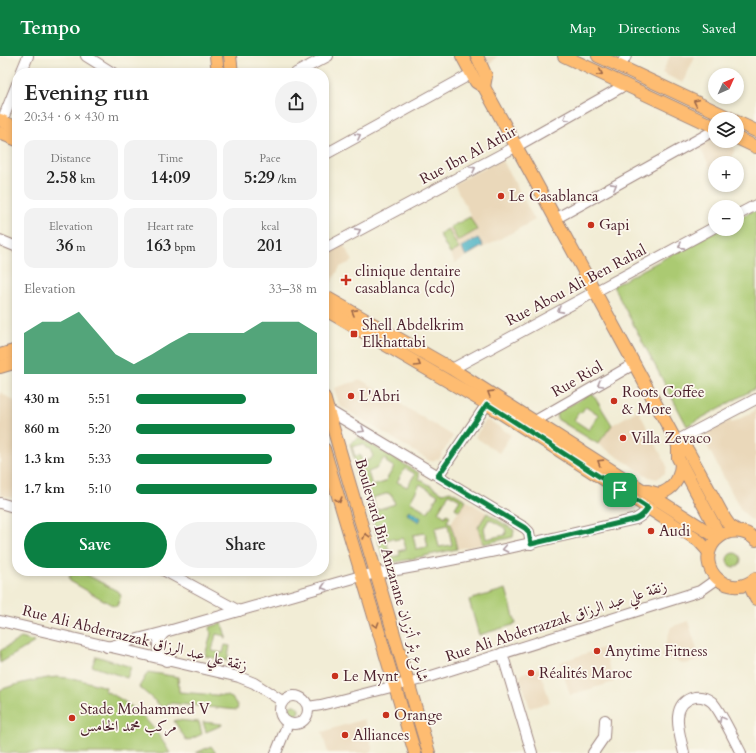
<!DOCTYPE html>
<html lang="en">
<head>
<meta charset="utf-8">
<style>
	:root { --surface:#fff; --page:#f2f2f2; --text:#222; --muted:#767676; --accent:#0b8043 }
	body { margin:0; font-family:Cardo,Amiri,serif; background:var(--page); color:var(--text); height:100vh; display:flex; flex-direction:column; font-size:15px; white-space:nowrap }
	* { box-sizing:border-box; margin:0 }
	p { font-size:13px; color:var(--muted) }
	.icon { flex:none; width:22px; height:22px; fill:none; stroke:currentColor; stroke-width:2; stroke-linecap:round; stroke-linejoin:round }
	.map { position:relative; flex:1; overflow:hidden }
	.panel { position:absolute; left:12px; top:12px; width:317px; height:508px; display:flex; flex-direction:column; background:var(--surface); border-radius:16px; box-shadow:0 2px 6px #0003 }
	.panel>* { flex:none }
	.needle { width:26px; rotate:45deg }
	.fabs { position:absolute; left:708px; top:12px; display:grid; gap:8px }
	.fabs a { display:grid; place-items:center; width:36px; height:36px; border-radius:50%; background:var(--surface); box-shadow:0 2px 6px #0003; font-size:20px }
	.pin { position:absolute; display:grid; place-items:center; width:34px; height:34px; color:#fff; margin:-17px; border-radius:8px; box-shadow:0 2px 6px #0006 }
	.round { display:grid; place-items:center; flex:none; width:42px; height:42px; border-radius:21px; background:var(--page) }
	.head { display:flex; align-items:center; justify-content:space-between; height:68px; padding:0 12px }
	h1 { font-size:22px; font-weight:700; line-height:30px }
	.figures { display:grid; grid-template-columns:repeat(3,1fr); gap:6px; height:68px; padding:4px 12px }
	.figures div { display:grid; align-content:center; border-radius:10px; background:var(--page); text-align:center }
	.figures b { font-size:17px; font-weight:700 }
	.figures small { font-size:11px; font-weight:400 }
	.figures p { font-size:11px }
	.chart { height:112px; padding:8px 12px }
	.chart p { display:flex; justify-content:space-between }
	.chart svg { width:100%; height:72px; margin-top:4px; fill:var(--accent); opacity:.7 }
	.primary-button { display:flex; gap:8px; margin-top:auto; padding:8px 12px }
	.primary-button a { flex:1; height:46px; border-radius:24px; background:var(--accent); color:#fff; font-size:16px; font-weight:700; line-height:46px; text-align:center }
	.primary-button a+a { background:var(--page); color:var(--text) }
	ul { padding:0 12px; list-style:none; font-size:13px }
	li { display:grid; grid-template-columns:64px 48px 1fr; align-items:center; height:30px }
	li i { height:10px; border-radius:5px; background:var(--accent) }
	header { display:flex; align-items:center; gap:24px; box-sizing:border-box; height:56px; padding:0 20px; background:var(--accent); color:#fff }
	header strong { font-size:19px }
	nav { display:flex; gap:22px; margin-inline-start:auto; font-size:14px }
	.map>svg:first-child { display:block }
	.built { fill:#ead8ba }
	.green { fill:#abca72; stroke:#7a744e; fill-rule:evenodd }
	.water { fill:#43aec1; stroke:#466676 }
	.lines { fill:none; stroke-linecap:round; stroke-linejoin:round }
	.minor-casing { stroke:#9e8680; stroke-width:12 }
	.major-casing { stroke:#9e8680; stroke-width:14 }
	.minor { stroke:#fff; stroke-width:10 }
	.major { stroke:#febc71; stroke-width:12 }
	.oneway { stroke:#9b664a }
	.oneway2 { stroke:#ae9aa0 }
	.route-casing { stroke:#fff; stroke-width:8 }
	.route { stroke:#0b8043; stroke-width:5 }
	.poi-dot { fill:#c8321e; stroke:#fbf7ec; stroke-width:1.5 }
	.labels { text-anchor:middle; stroke-width:3.5; stroke-linejoin:round; paint-order:stroke }
	.street-label { font-size:15px; fill:#4a1f2b; stroke:#fbf7ec }
	.poi-label { font-size:15px; fill:#4a1f2b; stroke:#fbf7ec; text-anchor:start }
</style>
</head>
<body>
<header>
<strong>Tempo</strong>
<nav><a>Map</a><a>Directions</a><a>Saved</a></nav>
</header>
<div class="map">
<svg width="756" height="697" viewBox="0 0 756 697">
	<rect width="100%" height="100%" fill="#fbf7ec"/>
	<filter id="ink" filterUnits="userSpaceOnUse"><feTurbulence type="fractalNoise" baseFrequency=".025" numOctaves="2"/><feDisplacementMap in="SourceGraphic" scale="8" xChannelSelector="R" yChannelSelector="G"/><feConvolveMatrix kernelMatrix="1 2 1 2 8 2 1 2 1" color-interpolation-filters="sRGB"/></filter>
	<filter id="wash" filterUnits="userSpaceOnUse"><feTurbulence type="fractalNoise" baseFrequency=".012" numOctaves="4" result="noise"/><feDisplacementMap in="SourceGraphic" scale="16" xChannelSelector="R" yChannelSelector="G"/><feGaussianBlur stdDeviation="0.9" result="paint"/><feColorMatrix in="noise" values="0 0 0 0 0 0 0 0 0 0 0 0 0 0 0 0 0 1.4 0 .05"/><feComposite in="paint" operator="in"/></filter>
	<g filter="url(#wash)">
		<rect width="100%" height="100%" fill="#f2edd6"/>
		<g class="built">
			<polygon points="482,0 498,0 487,11"/>
			<polygon points="670,0 695,0 683,27 662,17"/>
			<polygon points="714,82 715,85 719,85 735,92 730,107 715,107 715,121 699,90"/>
			<polygon points="502,103 535,164 455,207 439,178 471,160 454,128"/>
			<polygon points="343,188 353,205 340,211 331,227 324,224 324,199"/>
			<polygon points="361,324 453,380 439,403 430,405 340,350 334,332"/>
			<polygon points="0,336 17,347 17,443 0,439"/>
			<polygon points="756,352 756,465 750,463 741,454 705,386 708,376 730,364 732,367 754,355 753,354"/>
			<polygon points="638,354 666,408 667,411 665,417 657,423 649,421 598,388 612,369"/>
			<polygon points="489,364 511,379 499,397 475,381 485,365"/>
			<polygon points="466,444 487,457 478,471 483,488 457,493 451,467"/>
			<polygon points="688,565 700,603 686,608 662,600 671,571"/>
			<polygon points="603,592 614,626 570,639 560,606"/>
			<polygon points="539,612 550,646 530,652 520,621 523,617"/>
			<polygon points="364,663 373,695 367,697 328,697 322,676"/>
		</g>
		<g class="green">
			<polygon points="756,153 756,332 687,370 613,230 719,173 737,173 737,163"/>
			<polygon points="470,161 477,174 458,185 450,171"/>
			<polygon points="448,173 459,193 450,198 439,178"/>
			<path d="M 592,337 L 612,369 L 598,388 L 557,363 L 556,357 ZM 586,350 L 599,359 L 589,374 L 574,364 L 579,356 L 581,357 Z"/>
			<path d="M 358,381 L 419,417 L 419,423 L 443,437 L 450,435 L 466,444 L 459,455 L 455,452 L 460,444 L 449,438 L 438,456 L 445,461 L 447,458 L 450,460 L 447,466 L 451,467 L 457,493 L 392,507 L 383,501 L 350,388 ZM 363,388 L 366,392 L 370,393 L 373,400 L 370,404 L 362,406 L 360,399 L 355,400 L 352,391 ZM 384,402 L 387,405 L 386,406 L 394,411 L 385,426 L 372,430 L 368,416 L 376,413 ZM 405,412 L 415,418 L 407,431 L 397,426 ZM 420,428 L 438,439 L 428,456 L 410,446 ZM 389,437 L 391,440 L 392,440 L 395,448 L 376,454 L 372,442 ZM 448,469 L 452,489 L 439,491 L 435,472 ZM 425,477 L 428,491 L 416,493 L 413,479 ZM 393,482 L 394,484 L 403,482 L 406,493 L 399,495 L 400,499 L 393,501 L 391,495 L 389,495 L 386,484 Z"/>
			<path d="M 487,457 L 514,474 L 513,481 L 483,488 L 478,471 ZM 489,463 L 505,472 L 506,476 L 505,479 L 486,483 L 484,472 Z"/>
			<circle cx="734" cy="504" r="7"/>
			<polygon points="72,515 80,515 119,536 121,540 117,550 114,550 70,525 69,522"/>
			<polygon points="506,533 516,568 479,579 469,544"/>
			<polygon points="222,567 226,581 226,583 225,583 225,580 216,578 212,595 223,597 225,589 230,590 227,605 205,600 211,578 210,571"/>
			<polygon points="21,582 35,586 0,607 0,595"/>
			<polygon points="96,600 131,611 127,622 92,610"/>
			<polygon points="148,616 178,621 179,636 227,640 232,642 238,650 237,654 169,647 163,652 139,631"/>
			<path d="M 57,621 L 77,623 L 106,631 L 105,635 C 136,649 153,668 170,697 L 0,697 L 0,634 C 19,627 37,623 57,621 Z"/>
			<circle cx="294" cy="654" r="5"/>
			<polygon points="177,664 199,666 202,678 187,685 174,665"/>
			<polygon points="203,666 222,668 222,669 206,676"/>
			<polygon points="211,690 216,697 196,697"/>
		</g>
		<g class="water">
			<polygon points="478,182 483,190 466,200 461,191"/>
			<polygon points="409,454 421,462 419,466 407,458"/>
		</g>
	</g>
	<g filter="url(#ink)">
		<g class="lines">
			<g class="minor-casing">
				<g id="minor">
					<polyline points="86,0 113,17"/>
					<polyline points="620,11 626,0"/>
					<polyline points="21,17 28,0"/>
					<polyline points="296,17 328,0"/>
					<polyline points="2,65 17,28"/>
					<polyline points="324,99 471,18"/>
					<polyline points="737,159 756,149"/>
					<polyline points="555,163 715,74"/>
					<polyline points="0,184 17,191"/>
					<polyline points="324,193 517,90 625,29"/>
					<polyline points="452,313 715,171"/>
					<polyline points="324,355 328,354 525,472 529,476 531,488"/>
					<polyline points="535,365 634,308"/>
					<polyline points="676,385 756,343"/>
					<polyline points="438,420 487,348"/>
					<polyline points="0,447 17,452"/>
					<polyline points="165,515 239,555"/>
					<polyline points="0,565 239,621 254,627 282,645"/>
					<path d="M 165,576 C 155,585 156,595 166,605"/>
					<path d="M 107,591 L 165,576 L 361,520 C 454,506 545,484 636,463 L 642,459 L 648,452"/>
					<polyline points="502,597 532,697"/>
					<circle cx="294" cy="654" r="14"/>
					<polyline points="308,651 321,649 422,623 700,535 717,523"/>
					<polyline points="276,697 288,667"/>
					<polyline points="593,697 604,681 605,664"/>
					<path d="M 684,697 C 680,679 668,647 695,641 C 701,640 707,642 712,646 C 721,655 734,684 741,697"/>
				</g>
			</g>
			<g class="major-casing">
				<g id="major">
					<polyline points="216,0 218,17"/>
					<polyline points="230,0 232,17"/>
					<polyline points="462,0 476,26 484,31 676,385 678,389 678,402 720,480"/>
					<polyline points="477,0 486,20 484,31"/>
					<polyline points="564,0 715,71"/>
					<polyline points="598,0 732,63"/>
					<polyline points="0,64 17,72"/>
					<polyline points="737,66 756,75"/>
					<polyline points="0,77 17,84"/>
					<polyline points="737,82 756,91"/>
					<polyline points="324,240 452,313 718,482"/>
					<polyline points="324,253 487,348 684,475 699,485 709,496"/>
					<polyline points="0,299 17,294"/>
					<polyline points="0,311 17,306"/>
					<polyline points="324,341 429,697"/>
					<polyline points="678,389 688,395 725,463 730,470 738,475"/>
					<polyline points="324,393 415,697"/>
					<path d="M 648,435 L 659,438 C 674,433 680,423 681,408"/>
					<path d="M 756,484 C 749,477 740,474 730,476 C 724,477 719,481 715,485 C 693,512 730,546 756,522"/>
					<polyline points="749,528 756,543"/>
				</g>
			</g>
			<use href="#minor" class="minor"/>
			<use href="#major" class="major"/>
		</g>
		<defs><path id="oneway-chevron" d="M-2-3.5L2.5 0L-2 3.5" fill="none" stroke-width="1.6" stroke-linecap="round" stroke-linejoin="round"/></defs>
		<g class="oneway">
			<use href="#oneway-chevron" transform="translate(600 17) rotate(26)"/>
			<use href="#oneway-chevron" transform="translate(696 46) rotate(-155)"/>
			<use href="#oneway-chevron" transform="translate(354 256) rotate(-151)"/>
			<use href="#oneway-chevron" transform="translate(418 308) rotate(30)"/>
			<use href="#oneway-chevron" transform="translate(490 337) rotate(-148)"/>
			<use href="#oneway-chevron" transform="translate(600 406) rotate(-148)"/>
			<use href="#oneway-chevron" transform="translate(339 444) rotate(74)"/>
			<use href="#oneway-chevron" transform="translate(366 480) rotate(-106)"/>
			<use href="#oneway-chevron" transform="translate(376 569) rotate(73)"/>
		</g>
		<g class="oneway2">
			<use href="#oneway-chevron" transform="translate(566 62) rotate(150)"/>
			<use href="#oneway-chevron" transform="translate(358 80) rotate(-28)"/>
			<use href="#oneway-chevron" transform="translate(473 113) rotate(-28)"/>
			<use href="#oneway-chevron" transform="translate(614 130) rotate(-29)"/>
			<use href="#oneway-chevron" transform="translate(358 175) rotate(-28)"/>
			<use href="#oneway-chevron" transform="translate(681 190) rotate(152)"/>
			<use href="#oneway-chevron" transform="translate(560 254) rotate(151)"/>
			<use href="#oneway-chevron" transform="translate(600 328) rotate(150)"/>
			<use href="#oneway-chevron" transform="translate(362 374) rotate(31)"/>
			<use href="#oneway-chevron" transform="translate(505 493) rotate(169)"/>
			<use href="#oneway-chevron" transform="translate(324 531) rotate(164)"/>
			<use href="#oneway-chevron" transform="translate(722 663) rotate(-118)"/>
		</g>
	</g>
	<g class="lines" filter="url(#ink)">
		<g class="route-casing">
			<path id="route" d="M 487,348 L 648,452 C 645,457 641,461 636,463 L 531,488 L 529,476 L 525,472 L 438,420 Z"/>
		</g>
		<use href="#route" class="route"/>
	</g>
	<g class="poi-dot">
		<circle cx="501" cy="140" r="4"/>
		<circle cx="591" cy="169" r="4"/>
		<path d="M344 218h4v4h4v4h-4v4h-4v-4h-4v-4h4z"/>
		<rect x="350" y="274" width="8" height="8" rx="2"/>
		<circle cx="351" cy="340" r="4"/>
		<circle cx="614" cy="345" r="4"/>
		<circle cx="623" cy="382" r="4"/>
		<circle cx="651" cy="475" r="4"/>
		<circle cx="597" cy="595" r="4"/>
		<circle cx="531" cy="617" r="4"/>
		<circle cx="335" cy="620" r="4"/>
		<circle cx="386" cy="659" r="4"/>
		<circle cx="72" cy="662" r="4"/>
		<circle cx="345" cy="679" r="4"/>
	</g>
	<g class="labels">
		<g class="street-label">
			<text transform="translate(468 99) rotate(-28)" y="5">Rue Ibn Al Athir</text>
			<text transform="translate(576 229) rotate(-28)" y="5">Rue Abou Ali Ben Rahal</text>
			<text transform="translate(577 323) rotate(-30)" y="5">Rue Riol</text>
			<text transform="translate(392 514) rotate(74)" y="5">Boulevard Bir Anzarane شارع بئر أنزران</text>
			<text transform="translate(556 565) rotate(-18)" y="5">Rue Ali Abderrazzak زنقة علي عبد الرزاق</text>
			<text transform="translate(135 582) rotate(14)" y="5">Rue Ali Abderrazzak زنقة علي عبد الرزاق</text>
		</g>
		<g class="poi-label">
			<text x="509" y="145">Le Casablanca</text>
			<text x="599" y="174">Gapi</text>
			<text x="355" y="220">clinique dentaire<tspan x="355" dy="17">casablanca (cdc)</tspan></text>
			<text x="362" y="274">Shell Abdelkrim<tspan x="362" dy="17">Elkhattabi</tspan></text>
			<text x="622" y="341">Roots Coffee<tspan x="622" dy="17">&amp; More</tspan></text>
			<text x="359" y="345">L'Abri</text>
			<text x="631" y="387">Villa Zevaco</text>
			<text x="659" y="480">Audi</text>
			<text x="605" y="600">Anytime Fitness</text>
			<text x="539" y="622">Réalités Maroc</text>
			<text x="343" y="625">Le Mynt</text>
			<text x="80" y="658">Stade Mohammed V<tspan x="80" dy="17">مركب محمد الخامس</tspan></text>
			<text x="394" y="664">Orange</text>
			<text x="353" y="684">Alliances</text>
		</g>
	</g>
</svg>
<div class="fabs">
<a><svg class="needle" viewBox="-14 -14 28 28"><path d="M0-13l5 13h-10z" fill="#e53935"/><path d="M0 13l5-13h-10z" fill="#767676"/></svg></a>
<a><svg class="icon" aria-label="layers" viewBox="0 0 24 24"><path d="M12 4l9 5-9 5-9-5zM3 14l9 5 9-5"/></svg></a>
<a>+</a>
<a>−</a>
</div>
<div class="pin" style="left:620px;top:434px;background:#1e9e55"><svg class="icon" aria-label="arrive" viewBox="0 0 24 24"><path d="M6 21V4h12l-3 4 3 4H6"/></svg></div>
<section class="panel">
<div class="head"><div><h1>Evening run</h1><p>20:34 · 6 × 430 m</p></div><a class="round"><svg class="icon" aria-label="share" viewBox="0 0 24 24"><path d="M12 15V3M7 8l5-5 5 5M5 13v7h14v-7"/></svg></a></div>
<div class="figures">
<div><p>Distance</p><b>2.58<small> km</small></b></div>
<div><p>Time</p><b>14:09</b></div>
<div><p>Pace</p><b>5:29<small> /km</small></b></div>
</div>
<div class="figures">
<div><p>Elevation</p><b>36<small> m</small></b></div>
<div><p>Heart rate</p><b>163<small> bpm</small></b></div>
<div><p>kcal</p><b>201</b></div>
</div>
<div class="chart"><p><span>Elevation</span>33–38 m</p>
<svg viewBox="0 0 160 44" preserveAspectRatio="none"><path d="M0 44V19L10 12L20 12L30 6L40 19L50 32L60 38L70 32L80 25L90 19L100 19L110 19L120 19L130 12L140 12L150 12L160 19V44z"/></svg>
</div>
<ul>
<li><b>430 m</b>5:51<i style="width:61%"></i></li>
<li><b>860 m</b>5:20<i style="width:88%"></i></li>
<li><b>1.3 km</b>5:33<i style="width:75%"></i></li>
<li><b>1.7 km</b>5:10<i style="width:100%"></i></li>
</ul>
<div class="primary-button"><a>Save</a><a>Share</a></div>
</section>
</div>
</body>
</html>
